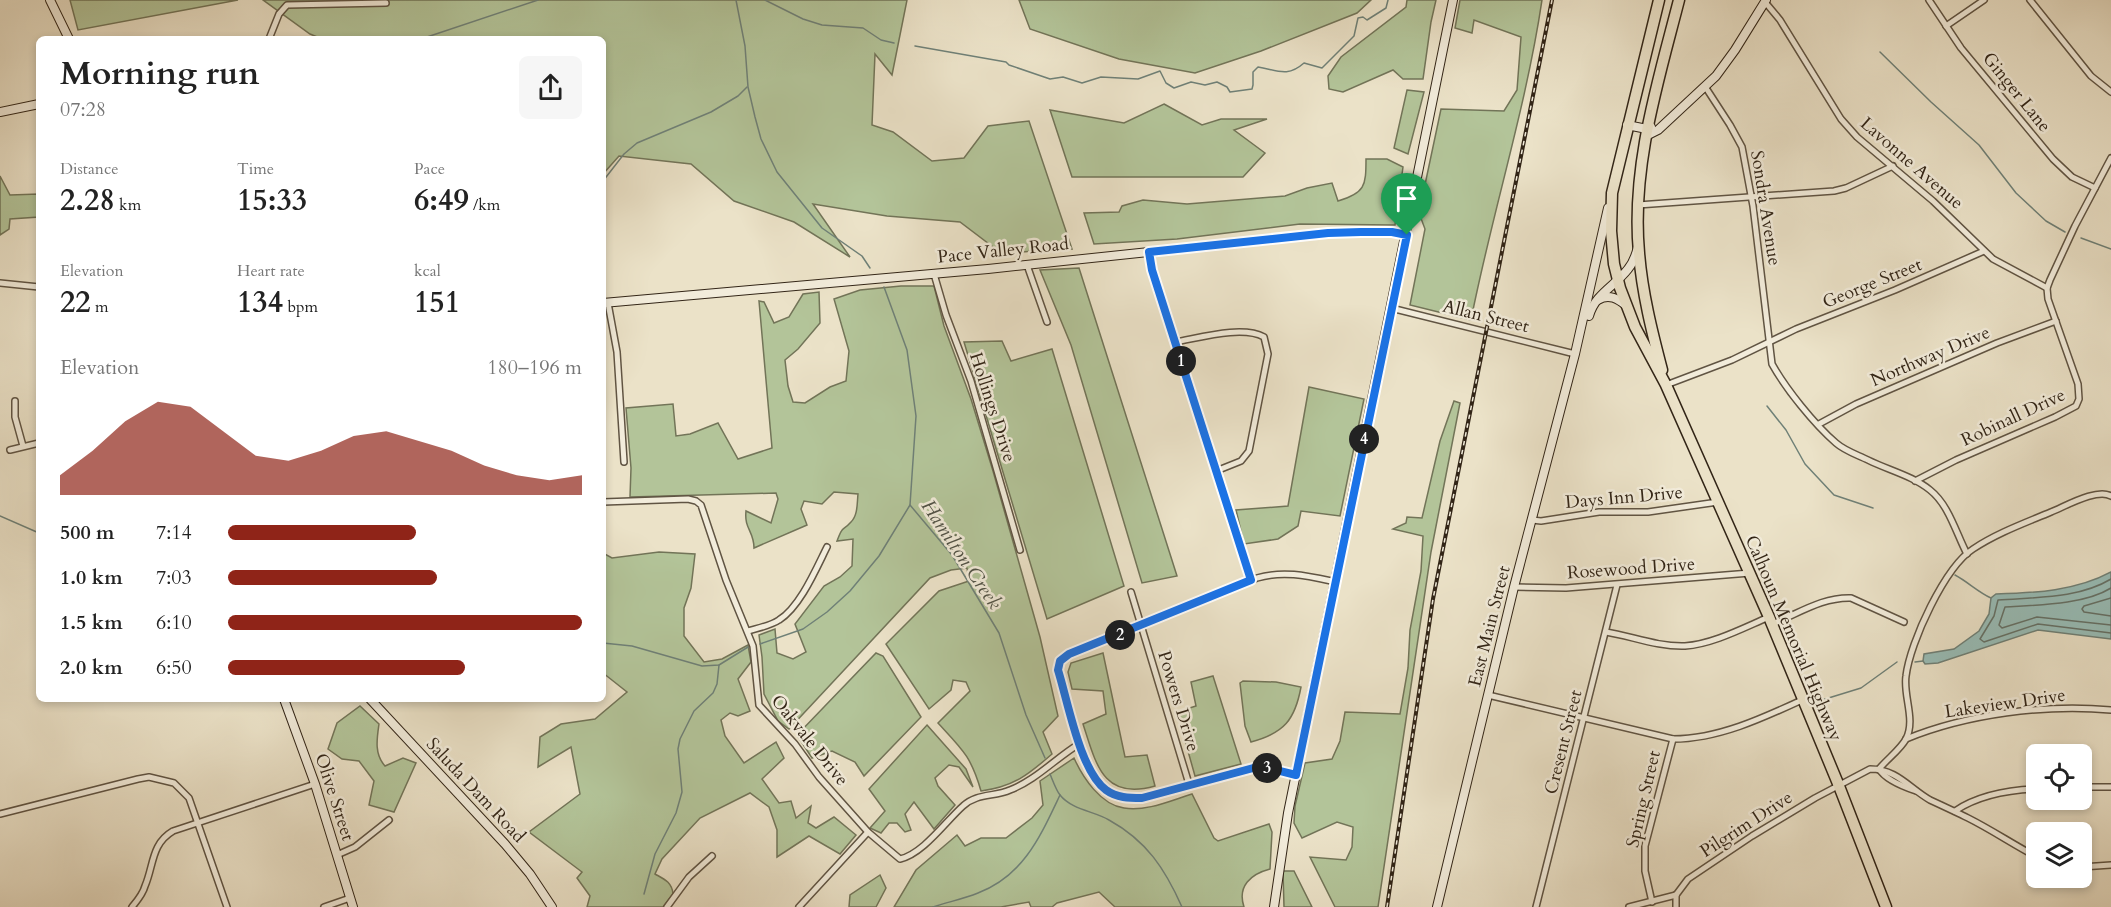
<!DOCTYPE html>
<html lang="en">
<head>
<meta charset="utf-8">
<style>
	:root { --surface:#fff; --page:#f6f6f6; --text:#222; --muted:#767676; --accent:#8f2418 }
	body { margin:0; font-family:Cardo,serif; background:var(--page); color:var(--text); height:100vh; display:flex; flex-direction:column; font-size:22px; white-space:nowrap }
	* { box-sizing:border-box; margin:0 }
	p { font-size:20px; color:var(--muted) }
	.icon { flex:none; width:33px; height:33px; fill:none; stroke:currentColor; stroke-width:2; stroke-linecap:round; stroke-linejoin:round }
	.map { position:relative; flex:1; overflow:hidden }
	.panel { position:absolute; left:36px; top:36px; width:570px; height:666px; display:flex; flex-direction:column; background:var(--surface); border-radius:9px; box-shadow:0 3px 9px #0003 }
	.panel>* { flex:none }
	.buttons { position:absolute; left:2026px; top:744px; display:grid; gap:12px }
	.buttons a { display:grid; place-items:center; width:66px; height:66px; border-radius:9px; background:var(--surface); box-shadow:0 3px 9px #0003; font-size:30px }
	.pin { position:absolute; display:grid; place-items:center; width:51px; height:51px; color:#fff; margin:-62px -26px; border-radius:50% 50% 50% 0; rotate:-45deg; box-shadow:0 0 6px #0007 }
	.pin .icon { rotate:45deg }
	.km { position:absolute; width:30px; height:30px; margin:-15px; border-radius:50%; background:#222; color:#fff; font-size:16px; line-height:30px; text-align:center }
	.round { display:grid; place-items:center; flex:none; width:63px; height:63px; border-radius:9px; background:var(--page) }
	.summary { display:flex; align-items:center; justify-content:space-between; height:102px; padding:0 24px }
	h1 { font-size:33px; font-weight:700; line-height:45px }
	.stats { display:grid; grid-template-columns:repeat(3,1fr); gap:9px; height:102px; padding:6px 24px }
	.stats div { display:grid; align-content:center }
	.stats b { font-size:30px; font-weight:700 }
	.stats small { font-size:16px; font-weight:400 }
	.stats p { font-size:16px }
	.chart { height:168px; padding:12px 24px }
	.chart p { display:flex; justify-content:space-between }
	.chart svg { width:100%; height:108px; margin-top:6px; fill:var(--accent); opacity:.7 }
	ul { padding:0 24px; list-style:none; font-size:20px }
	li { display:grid; grid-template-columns:96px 72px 1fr; align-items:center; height:45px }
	li i { height:15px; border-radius:8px; background:var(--accent) }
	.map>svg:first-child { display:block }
	.green { fill:#b3c499; stroke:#727458; stroke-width:1.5 }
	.water { fill:#98bdb7; stroke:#6f8077; stroke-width:1.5 }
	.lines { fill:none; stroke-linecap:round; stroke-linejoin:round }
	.shore { stroke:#657167; stroke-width:1.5 }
	.stream { stroke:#6f8077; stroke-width:1.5 }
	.street-casing { stroke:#605443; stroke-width:8 }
	.secondary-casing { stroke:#322517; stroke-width:10 }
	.highway-casing { stroke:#322517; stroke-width:13 }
	.street { stroke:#f2ecdb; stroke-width:5 }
	.secondary { stroke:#f2ecdb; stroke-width:8 }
	.highway { stroke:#ebe2c8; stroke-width:10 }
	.rail-casing { stroke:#322517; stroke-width:4 }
	.rail { stroke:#f2ecdb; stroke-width:1.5; stroke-dasharray:4.5; stroke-linecap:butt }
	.route-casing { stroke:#fff; stroke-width:12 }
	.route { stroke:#1a73e8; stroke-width:8 }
	.labels { text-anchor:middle; stroke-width:5; stroke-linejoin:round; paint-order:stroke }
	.street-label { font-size:18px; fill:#322517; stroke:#f2ecdb }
	.water-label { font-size:20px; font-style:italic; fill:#515347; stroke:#f2ecdb }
</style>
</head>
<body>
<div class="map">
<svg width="2111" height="907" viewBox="0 0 2111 907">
	<rect width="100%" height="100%" fill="#ebe2c8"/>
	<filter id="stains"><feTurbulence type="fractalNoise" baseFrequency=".00333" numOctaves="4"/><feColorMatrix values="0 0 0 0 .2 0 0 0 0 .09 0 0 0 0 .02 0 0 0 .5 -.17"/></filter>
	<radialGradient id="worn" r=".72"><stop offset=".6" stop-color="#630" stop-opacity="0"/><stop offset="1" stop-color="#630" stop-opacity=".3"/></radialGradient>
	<g class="green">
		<polygon points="70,0 238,0 78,30"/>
		<polygon points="263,0 907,0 892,75 875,54 872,125 893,132 932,161 964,158 988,126 1029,121 1072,249 1001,253 960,222 887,216 813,204 850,257 794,222 734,201 691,164 619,156 603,174 603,39 322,39 310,34"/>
		<polygon points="1019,0 1371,0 1357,13 1261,51 1195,73 1119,59 1030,29"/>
		<polygon points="1407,0 1436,0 1431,22 1423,79 1403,79 1393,70 1343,92 1329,89 1328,76 1341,57 1406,7"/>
		<path d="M 1460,0 L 1542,0 C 1526,108 1492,213 1471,320 L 1410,305 L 1425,229 L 1419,213 L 1441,109 L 1504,111 L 1517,90 L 1521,37 L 1474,20 L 1472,33 L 1455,28 Z"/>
		<polygon points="1407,90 1424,92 1408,154 1394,148"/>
		<polygon points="1164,104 1202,125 1221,119 1267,119 1234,130 1265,153 1243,177 1072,177 1050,110 1124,123"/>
		<path d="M 1366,159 L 1387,159 L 1403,167 L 1395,225 L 1300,224 L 1177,239 L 1094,244 L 1084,213 L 1119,212 L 1122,206 L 1143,200 L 1187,204 L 1285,196 L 1307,188 L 1332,183 L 1338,201 C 1365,193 1366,186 1366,159 Z"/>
		<polygon points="0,176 10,195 39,194 39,217 10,219 9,229 0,235"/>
		<polygon points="1079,268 1177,576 1142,583 1071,345 1040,270"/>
		<path d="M 901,286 L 934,286 L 944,326 L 971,399 L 993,471 L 1040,637 L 1058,716 L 1043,732 L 1052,754 C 1028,775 1013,787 981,791 C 971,756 962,749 938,723 L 970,691 L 966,682 L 953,680 L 951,690 L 929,709 L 886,644 L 939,591 L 969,581 L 967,568 L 951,570 L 930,578 L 789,729 L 778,721 L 764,694 L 762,657 L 759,635 L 775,629 L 777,653 L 793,659 L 806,652 L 795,624 L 824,586 L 840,577 L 852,566 L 853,539 L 837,541 C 843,525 842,532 851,522 C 858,515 857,503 858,494 L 834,492 L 822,504 L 804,501 L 801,509 L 807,525 L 754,548 C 754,531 744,529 746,511 L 771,523 L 778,499 L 776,493 L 630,497 L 631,468 L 626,408 L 673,404 L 676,436 L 690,434 L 718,423 L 738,459 L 772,448 L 759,301 L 764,302 L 774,323 L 789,317 L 803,294 L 819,292 L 820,323 L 798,349 L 785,360 L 788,386 L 793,402 L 805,403 L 830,387 L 846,381 L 849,351 L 834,299 L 860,290 Z"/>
		<polygon points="1002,341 1011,361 1052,349 1124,586 1047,619 964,342"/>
		<polygon points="1309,387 1364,399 1340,516 1301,511 1298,526 1278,539 1244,544 1236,510 1288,506"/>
		<polygon points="1454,401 1460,403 1431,552 1378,907 1335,907 1310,857 1346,860 1352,847 1353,827 1337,822 1302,838 1294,823 1295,806 1305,763 1332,759 1340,741 1345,712 1400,714 1408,668 1410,630 1421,571 1423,536 1393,529 1406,523 1407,517 1422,518 1440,441"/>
		<path d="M 659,552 L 695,554 L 691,588 L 684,608 L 684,636 L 704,662 L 722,659 L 748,645 L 751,662 L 738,679 L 750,711 L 738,716 L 730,713 L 721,720 L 725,736 L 744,763 L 776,742 L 784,758 L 762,779 L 779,803 L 791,801 L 796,818 L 811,806 L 808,823 L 816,828 L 834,817 L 856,835 L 840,854 L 809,836 L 777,857 L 777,830 L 769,807 L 750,793 L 700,818 L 662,859 L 655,874 C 664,879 672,882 673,894 L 663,907 L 587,907 L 590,896 L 577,878 L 582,872 L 529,832 L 580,794 L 571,747 L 538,767 L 540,737 L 561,724 L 595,719 L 627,692 L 603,673 L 603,553 L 612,558 Z"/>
		<polygon points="876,653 883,656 921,717 864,776 855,762 832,751 812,758 797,735"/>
		<path d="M 1103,653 L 1125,757 L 1147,755 L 1155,786 C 1103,801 1096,764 1083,724 L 1106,714 L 1103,691 L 1072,689 L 1068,672 L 1071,663 Z"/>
		<polygon points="1213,676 1241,764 1195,776 1177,712 1196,706 1191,682"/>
		<path d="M 1243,681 L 1276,682 L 1301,687 C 1295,720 1284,733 1251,742 L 1245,726 L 1240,683 Z"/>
		<path d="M 360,706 L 379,724 C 377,738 374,754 385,766 L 403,758 L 416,763 L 394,812 L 369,805 L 374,781 L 359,761 L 342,759 L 328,749 L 337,723 Z"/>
		<polygon points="927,725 966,769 973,787 959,767 949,765 935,778 938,786 955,805 934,829 914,802 905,814 911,830 905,832 897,823 889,823 881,833 870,828 885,811 869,789"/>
		<path d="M 1074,758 C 1083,778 1101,805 1124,808 C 1146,812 1172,800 1192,794 L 1214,838 L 1218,841 L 1269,824 L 1272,832 L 1270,869 C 1251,874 1237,886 1244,907 L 1115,907 L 1099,892 L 1057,903 L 1052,907 L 1031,907 L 1029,902 L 1001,907 L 894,907 L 916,870 L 957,835 L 965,846 L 981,838 L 1006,838 L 1032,818 L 1043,805 L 1040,781 Z"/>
		<polygon points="1283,871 1294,871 1312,907 1284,907"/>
		<polygon points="880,875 886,888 876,907 849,907 850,895"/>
	</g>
	<path class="water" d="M 2111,572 L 2111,639 L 2038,630 L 1938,663 L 1925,664 L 1923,661 L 1924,654 L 1954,649 L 1979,631 L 1989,614 L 1991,598 L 1996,594 C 2035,593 2076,591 2111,572 Z"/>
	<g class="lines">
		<g class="shore">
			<path d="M 2111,579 C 2078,599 2035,597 1998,600 L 1994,616 L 1980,639 L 1984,642 L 2038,624 L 2111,633"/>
			<path d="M 2111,588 C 2084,605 2036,605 2005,607 L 1999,625 L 2002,628 L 2037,617 L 2111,625"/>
			<polyline points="2111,598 2084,606 2082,609 2084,612 2111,616"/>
		</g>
		<g class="stream">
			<polyline points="736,0 745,46 748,87 755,117 761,139 777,172 822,228 862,256 870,268"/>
			<polyline points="765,0 803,19 822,25 863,28 881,40 894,43"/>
			<polyline points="421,39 538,0"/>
			<path d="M 915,46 L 1006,62 L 1009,65 L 1050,79 L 1063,77 L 1082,83 L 1101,77 L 1138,79 L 1160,71 L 1166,83 L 1174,88 L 1191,82 L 1205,85 L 1217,82 L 1227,87 L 1230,92 L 1252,89 L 1253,85 L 1253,72 L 1258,67 C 1277,70 1287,78 1304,63 L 1322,68 L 1354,36 L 1358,18 L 1363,17 L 1367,20 L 1386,8 L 1388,0"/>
			<polyline points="1880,52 1931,102 1979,145 2016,193 2046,221 2065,232"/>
			<polyline points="603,181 624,154 637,143 711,112 738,96 747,87"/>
			<polyline points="2081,238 2111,249"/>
			<polyline points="1767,406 1786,430 1805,464 1834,495 1873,508"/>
			<polyline points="910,505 952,555 999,633 1026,715 1045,758"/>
			<polyline points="0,516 39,533"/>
			<path d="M 1955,575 C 1968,582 1978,592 1991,598"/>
			<polyline points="603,643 632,646 702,666 719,665 748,647"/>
			<polyline points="760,644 803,629 827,612 850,591 879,556 910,505 916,416 907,350 884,287"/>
			<polyline points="1915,662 1923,661"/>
			<polyline points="1822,700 1861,688 1897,662"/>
			<path d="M 1050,774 C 1053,781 1056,790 1060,795 C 1072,810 1094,811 1109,820 C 1147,841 1165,869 1182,907"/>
			<polyline points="644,894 655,854 676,813 682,792 678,749 680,739 694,711 713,693 717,684 719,665"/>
			<path d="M 933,907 C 948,902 963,899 978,893 C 1024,875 1040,837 1060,795"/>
		</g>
		<g class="street-casing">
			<g id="street">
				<polyline points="1929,0 1961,48 2053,159 2072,177 2095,188"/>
				<polyline points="2030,0 2091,76 2111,92"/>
				<polyline points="1765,2 1780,20 1841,119 1857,137 1933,201 1993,259 2047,288"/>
				<polyline points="1946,26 1984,0"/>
				<polyline points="269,39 279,14 287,5 386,3"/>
				<path d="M 1706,88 L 1730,125 L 1742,147 L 1753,206 L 1772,364 C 1786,389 1814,424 1836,443 C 1845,451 1858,455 1868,460 C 1888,470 1913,476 1930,490 C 1949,505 1956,533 1967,554"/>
				<polyline points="1638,205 1834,191 1846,188 1893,166"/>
				<polyline points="1149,252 1152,270 1251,580"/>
				<polyline points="1027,265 1047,322"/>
				<polyline points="934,274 946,315 971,381 1020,550"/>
				<polyline points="0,283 39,287"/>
				<polyline points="608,303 617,352 624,462"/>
				<polyline points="1391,308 1575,354"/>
				<path d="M 1175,342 C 1199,338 1242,325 1264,337 L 1268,354 L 1249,451 L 1241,461 L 1216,471"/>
				<polyline points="1666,385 1732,360 1796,329 1895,290 1984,251"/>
				<polyline points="15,401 15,417 23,446"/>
				<polyline points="1819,424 1856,404 1997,343 2056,321"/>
				<polyline points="10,450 39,443"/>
				<polyline points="1915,481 1956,460 2055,417 2076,406 2079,399 2078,384 2048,299 2047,288 2050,280 2075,226 2111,158"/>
				<path d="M 603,502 L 688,499 L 696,501 L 701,505 L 726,580 L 753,646 L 759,705 L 795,744 L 819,777 L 868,832 L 900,859 C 923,854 946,821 963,806 C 977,793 994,797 1010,790 C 1036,780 1056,758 1079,744"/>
				<polyline points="1532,520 1541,521 1599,512 1648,512 1718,502"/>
				<polyline points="1514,587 1566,588 1750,573"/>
				<polyline points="1131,592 1189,784"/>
				<path d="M 1772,624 C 1798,614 1822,597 1851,598 L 1904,622"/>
				<path d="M 748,631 C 758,628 770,626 779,620 C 800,607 816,569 827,547"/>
				<path d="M 1606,632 C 1631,636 1658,647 1685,646 C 1713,644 1743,628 1769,617"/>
				<path d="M 1488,695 L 1673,739 C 1718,739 1763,718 1804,699"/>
				<path d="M 1906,739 C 1967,714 2045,704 2111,710"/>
				<path d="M 1879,769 C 1887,759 1900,750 1906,739 C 1916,720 1903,696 1906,676 C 1910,642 1945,567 1973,549 C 1997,533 2025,523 2051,512 C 2066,506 2097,488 2111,496"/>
				<path d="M 1879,769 C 1885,779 1904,787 1916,791"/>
				<path d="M 1296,775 L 1268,768 L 1257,767 L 1142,798 C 1129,798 1117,798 1106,790 C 1080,771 1068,702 1058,670 L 1060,661 L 1069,654 L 1257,578 C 1284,570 1308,576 1336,582"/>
				<polyline points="2082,787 2111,787"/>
				<path d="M 1955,811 C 1979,795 2008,790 2037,789"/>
				<polyline points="0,814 138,779 149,777 174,783 189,798 227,907"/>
				<polyline points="337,855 355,847 389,820"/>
				<polyline points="2082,867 2111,865"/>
				<path d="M 1676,895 L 1688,879 L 1752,836 L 1815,798 L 1870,769 C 1897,769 1909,788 1930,800 C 1943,806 1956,812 1968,818 C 1992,830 2014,845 2037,857"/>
				<polyline points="1676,895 1676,907"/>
				<polyline points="1652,902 1645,871 1645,846 1673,739"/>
				<path d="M 132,907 C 137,901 143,894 145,886 C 154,865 151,844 173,831 L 315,784"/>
				<polyline points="324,907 350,898"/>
				<polyline points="667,907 689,877 712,856"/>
				<polyline points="799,907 868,832"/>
				<polyline points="1536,907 1617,585"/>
				<polyline points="1629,907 1676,895"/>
			</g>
		</g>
		<g class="secondary-casing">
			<g id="secondary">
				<polyline points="50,0 69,39"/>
				<polyline points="0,112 39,104"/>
				<polyline points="1627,125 1647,129 1651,127"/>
				<polyline points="1646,136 1658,130 1716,76 1735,50 1766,0"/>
				<path d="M 1598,300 C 1609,293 1618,299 1627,306"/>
				<polyline points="603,303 988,269 1328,233 1392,232 1407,235"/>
				<path d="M 1589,316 C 1595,294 1615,286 1628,269 C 1633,263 1636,255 1638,247"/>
				<polyline points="284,699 315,784 353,907"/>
				<polyline points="370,699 505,844 530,874 552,907"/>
				<polyline points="1274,907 1288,813 1453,0"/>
				<polyline points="1437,907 1514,587 1575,354 1608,208"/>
			</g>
		</g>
		<g class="highway-casing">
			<g id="highway">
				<polyline points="1659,0 1612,193 1611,231 1614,264 1620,288 1635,327 1666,385 1769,617 1839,786 1886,907"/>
				<path d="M 1662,370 C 1652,332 1642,292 1639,253 C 1631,167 1658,82 1679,0"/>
			</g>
		</g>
		<use href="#street" class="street"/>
		<use href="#secondary" class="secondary"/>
		<use href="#highway" class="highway"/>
		<g class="rail-casing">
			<polyline id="rail" points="1387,907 1433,599 1552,0"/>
		</g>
		<use href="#rail" class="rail"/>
	</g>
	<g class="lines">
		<g class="route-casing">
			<path id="route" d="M 1361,232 L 1392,232 L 1407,235 L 1296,775 L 1268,768 L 1257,767 L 1142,798 C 1129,798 1117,798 1106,790 C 1080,771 1068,702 1058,670 L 1060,661 L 1069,654 L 1251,580 L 1152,270 L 1149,252 L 1328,233 Z"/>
		</g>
		<use href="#route" class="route"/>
	</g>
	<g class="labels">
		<g class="street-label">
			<text transform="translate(2017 92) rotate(51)" y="6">Ginger Lane</text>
			<text transform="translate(1912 163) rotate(41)" y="6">Lavonne Avenue</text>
			<text transform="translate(1766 208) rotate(81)" y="6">Sondra Avenue</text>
			<text transform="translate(1003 250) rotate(-6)" y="6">Pace Valley Road</text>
			<text transform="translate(1872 283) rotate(-22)" y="6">George Street</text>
			<text transform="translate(1486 316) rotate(14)" y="6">Allan Street</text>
			<text transform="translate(1930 356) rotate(-23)" y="6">Northway Drive</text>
			<text transform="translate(993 407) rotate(72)" y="6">Hollings Drive</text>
			<text transform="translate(2013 417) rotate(-25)" y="6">Robinall Drive</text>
			<text transform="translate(1624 497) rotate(-5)" y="6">Days Inn Drive</text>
			<text transform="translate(1631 568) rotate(-4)" y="6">Rosewood Drive</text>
			<text transform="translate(1489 626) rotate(-76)" y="6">East Main Street</text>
			<text transform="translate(1794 638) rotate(67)" y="6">Calhoun Memorial Highway</text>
			<text transform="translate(1179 701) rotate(73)" y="6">Powers Drive</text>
			<text transform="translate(2005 703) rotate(-8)" y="6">Lakeview Drive</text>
			<text transform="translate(810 740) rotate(51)" y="6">Oakvale Drive</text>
			<text transform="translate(1563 742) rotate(-76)" y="6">Cresent Street</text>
			<text transform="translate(476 790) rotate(47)" y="6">Saluda Dam Road</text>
			<text transform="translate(335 797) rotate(72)" y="6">Olive Street</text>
			<text transform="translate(1643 799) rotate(-77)" y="6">Spring Street</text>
			<text transform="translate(1746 824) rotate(-33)" y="6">Pilgrim Drive</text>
		</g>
		<g class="water-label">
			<text transform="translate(962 554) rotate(56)" y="7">Hamilton Creek</text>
		</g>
	</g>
	<rect width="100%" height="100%" filter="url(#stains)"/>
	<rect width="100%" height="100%" fill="url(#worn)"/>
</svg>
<div class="buttons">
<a><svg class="icon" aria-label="locate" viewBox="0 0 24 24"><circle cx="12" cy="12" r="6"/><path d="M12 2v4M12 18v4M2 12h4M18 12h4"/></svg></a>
<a><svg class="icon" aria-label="layers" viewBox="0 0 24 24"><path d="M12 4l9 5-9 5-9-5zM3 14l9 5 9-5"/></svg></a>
</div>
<div class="pin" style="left:1407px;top:235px;background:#1e9e55"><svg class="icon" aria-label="arrive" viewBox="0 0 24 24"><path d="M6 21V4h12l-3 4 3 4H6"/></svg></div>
<b class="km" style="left:1181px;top:361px">1</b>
<b class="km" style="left:1120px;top:635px">2</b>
<b class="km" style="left:1267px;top:768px">3</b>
<b class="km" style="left:1364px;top:439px">4</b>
<section class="panel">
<div class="summary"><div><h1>Morning run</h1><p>07:28</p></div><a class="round"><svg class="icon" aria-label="share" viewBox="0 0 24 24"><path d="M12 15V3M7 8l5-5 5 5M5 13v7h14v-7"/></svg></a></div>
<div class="stats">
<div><p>Distance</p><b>2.28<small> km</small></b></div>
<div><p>Time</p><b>15:33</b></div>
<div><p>Pace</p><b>6:49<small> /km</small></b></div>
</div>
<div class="stats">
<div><p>Elevation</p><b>22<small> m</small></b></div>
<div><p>Heart rate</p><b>134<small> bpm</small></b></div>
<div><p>kcal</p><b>151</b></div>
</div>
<div class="chart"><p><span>Elevation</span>180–196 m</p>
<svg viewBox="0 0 160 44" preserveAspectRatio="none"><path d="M0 44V36L10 26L20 14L30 6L40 8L50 18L60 28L70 30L80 26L90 20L100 18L110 22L120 26L130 32L140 36L150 38L160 36V44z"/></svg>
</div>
<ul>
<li><b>500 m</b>7:14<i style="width:53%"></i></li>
<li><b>1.0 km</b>7:03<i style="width:59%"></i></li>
<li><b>1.5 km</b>6:10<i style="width:100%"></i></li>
<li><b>2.0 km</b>6:50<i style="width:67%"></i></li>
</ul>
</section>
</div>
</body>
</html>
